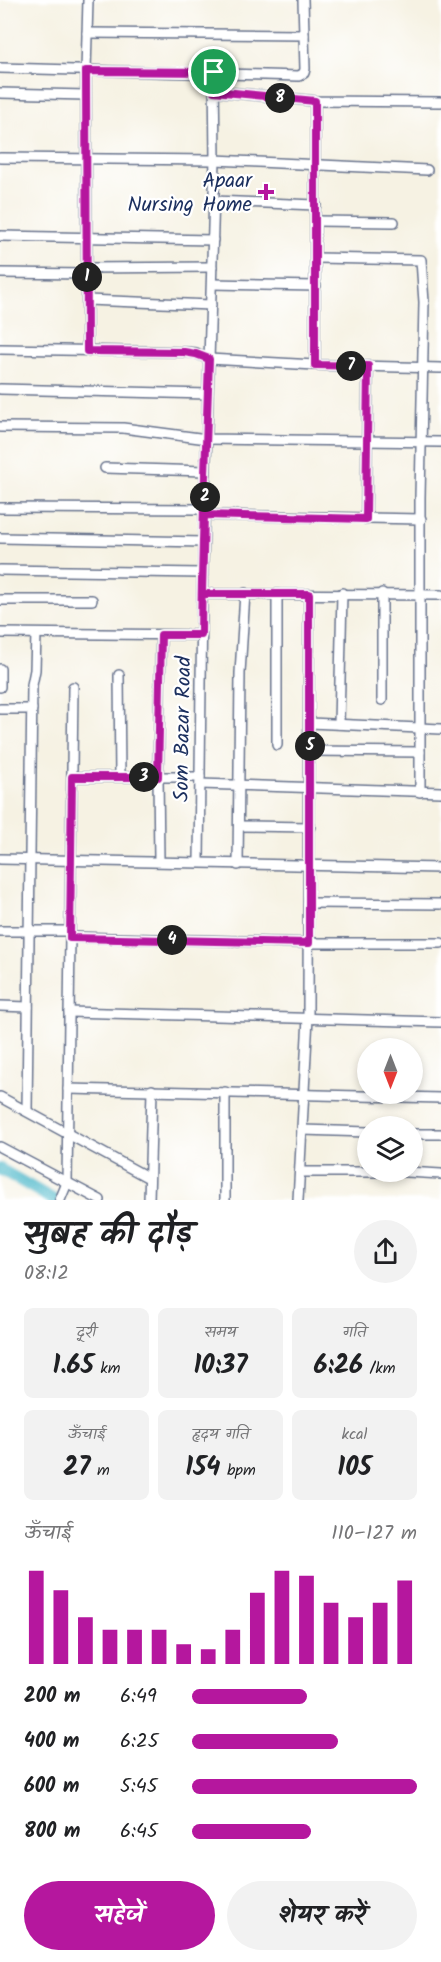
<!DOCTYPE html>
<html lang="hi">
<head>
<meta charset="utf-8">
<style>
	:root { --surface:#fff; --page:#f2f2f2; --text:#202124; --muted:#757577; --accent:#b5179e }
	body { margin:0; font-family:Kalam,"Playpen Sans Deva",sans-serif; background:var(--page); color:var(--text); height:100vh; display:flex; flex-direction:column; font-size:22px; white-space:nowrap }
	* { box-sizing:border-box; margin:0 }
	p { font-size:20px; color:var(--muted) }
	.icon { flex:none; width:33px; height:33px; fill:none; stroke:currentColor; stroke-width:2; stroke-linecap:round; stroke-linejoin:round }
	.map { position:relative; height:1200px; overflow:hidden }
	.details { display:flex; flex-direction:column; background:var(--surface); flex:1 }
	.details>* { flex:none }
	.needle { width:39px; rotate:180deg }
	.tools { position:absolute; left:357px; top:1038px; display:grid; gap:12px }
	.tools a { display:grid; place-items:center; width:66px; height:66px; border-radius:50%; background:var(--surface); box-shadow:0 3px 9px #0003; font-size:30px }
	.pin { position:absolute; display:grid; place-items:center; width:51px; height:51px; color:#fff; margin:-26px; border:3px solid #fff; border-radius:50%; box-shadow:0 2px 6px #0007 }
	.km { position:absolute; width:30px; height:30px; margin:-15px; border-radius:50%; background:#222; color:#fff; font-size:16px; line-height:30px; text-align:center }
	.round { display:grid; place-items:center; flex:none; width:63px; height:63px; border-radius:32px; background:var(--page) }
	.head { display:flex; align-items:center; justify-content:space-between; height:102px; padding:0 24px }
	h1 { font-size:33px; font-weight:700; line-height:45px }
	.metrics { display:grid; grid-template-columns:repeat(3,1fr); gap:9px; height:102px; padding:6px 24px }
	.metrics div { display:grid; align-content:center; border-radius:9px; background:var(--page); text-align:center }
	.metrics b { font-size:26px; font-weight:700 }
	.metrics small { font-size:16px; font-weight:400 }
	.metrics p { font-size:16px }
	.chart { height:168px; padding:12px 24px }
	.chart p { display:flex; justify-content:space-between }
	.chart svg { width:100%; height:108px; margin-top:6px; stroke:var(--accent); stroke-width:6 }
	.action { display:flex; gap:12px; margin-top:auto; padding:12px 24px }
	.action a { flex:1; height:69px; border-radius:36px; background:var(--accent); color:#fff; font-size:24px; font-weight:700; line-height:69px; text-align:center }
	.action a+a { background:var(--page); color:var(--text) }
	ul { padding:0 24px; list-style:none; font-size:20px }
	li { display:grid; grid-template-columns:96px 72px 1fr; align-items:center; height:45px }
	li i { height:15px; border-radius:8px; background:var(--accent) }
	.map>svg:first-child { display:block }
	.lines { fill:none; stroke-linecap:round; stroke-linejoin:round }
	.canal { stroke:#4cb7c9; stroke-width:12 }
	.street-casing { stroke:#68738d; stroke-width:12 }
	.street { stroke:#fff; stroke-width:9 }
	.route-casing { stroke:#fff; stroke-width:12 }
	.route { stroke:#b5179e; stroke-width:8 }
	.poi-dot { fill:#b5179e; stroke:#fff; stroke-width:2 }
	.labels { text-anchor:middle; stroke-width:4.5; stroke-linejoin:round; paint-order:stroke }
	.poi-label { font-size:21px; fill:#1b2f5e; stroke:#fff; text-anchor:end }
	.street-label { font-size:21px; fill:#1b2f5e; stroke:#fff }
</style>
</head>
<body>
<div class="map">
<svg width="441" height="1200" viewBox="0 0 441 1200">
	<rect width="100%" height="100%" fill="#fff"/>
	<filter id="ink" filterUnits="userSpaceOnUse"><feTurbulence type="fractalNoise" baseFrequency=".0167" numOctaves="2"/><feDisplacementMap in="SourceGraphic" scale="12" xChannelSelector="R" yChannelSelector="G"/><feConvolveMatrix kernelMatrix="1 2 1 2 8 2 1 2 1" color-interpolation-filters="sRGB"/></filter>
	<filter id="wash" filterUnits="userSpaceOnUse"><feTurbulence type="fractalNoise" baseFrequency=".008" numOctaves="4" result="noise"/><feDisplacementMap in="SourceGraphic" scale="24" xChannelSelector="R" yChannelSelector="G"/><feGaussianBlur stdDeviation="1.35" result="paint"/><feColorMatrix in="noise" values="0 0 0 0 0 0 0 0 0 0 0 0 0 0 0 0 0 1.4 0 .05"/><feComposite in="paint" operator="in"/></filter>
	<g filter="url(#wash)">
		<rect width="100%" height="100%" fill="#f6f2e3"/>
		<g class="lines">
			<polyline class="canal" points="0,1169 54,1200"/>
		</g>
	</g>
	<g filter="url(#ink)">
		<g class="lines">
			<g class="street-casing">
				<g id="street">
					<polyline points="87,33 304,35"/>
					<polyline points="0,68 299,76 304,73 305,69 303,0"/>
					<polyline points="214,91 315,101 441,102"/>
					<polyline points="0,93 86,95"/>
					<polyline points="315,101 315,365 441,368"/>
					<polyline points="0,158 215,160 427,170"/>
					<polyline points="214,201 316,205"/>
					<polyline points="316,221 394,222"/>
					<polyline points="0,236 213,240"/>
					<polyline points="316,258 421,260 424,302 420,497 420,792"/>
					<polyline points="87,268 212,267"/>
					<polyline points="0,273 87,274"/>
					<polyline points="212,284 316,286"/>
					<polyline points="87,300 211,305"/>
					<polyline points="0,349 184,352 196,353 209,359 315,365"/>
					<polyline points="87,351 86,71 88,0"/>
					<polyline points="0,389 208,394"/>
					<polyline points="0,427 123,428 207,439 441,442"/>
					<polyline points="105,468 205,471"/>
					<polyline points="0,508 204,509"/>
					<polyline points="204,515 421,519"/>
					<polyline points="366,519 368,366"/>
					<polyline points="0,538 203,542"/>
					<polyline points="0,570 202,573"/>
					<polyline points="202,594 441,595"/>
					<polyline points="0,600 92,600"/>
					<polyline points="0,633 201,635"/>
					<polyline points="119,675 120,777"/>
					<polyline points="0,687 0,669"/>
					<polyline points="382,700 382,593"/>
					<polyline points="0,709 32,709"/>
					<polyline points="310,723 441,729"/>
					<polyline points="339,724 342,593"/>
					<polyline points="277,745 277,594"/>
					<polyline points="310,751 420,752"/>
					<polyline points="72,777 200,777"/>
					<polyline points="200,784 441,792"/>
					<polyline points="239,826 310,827"/>
					<polyline points="0,859 441,868"/>
					<polyline points="159,861 158,777 161,635"/>
					<polyline points="199,862 202,594 215,160 214,73"/>
					<polyline points="238,865 240,673 245,593"/>
					<polyline points="310,903 441,904"/>
					<polyline points="0,931 70,931"/>
					<polyline points="70,937 310,943 441,943"/>
					<polyline points="0,1006 28,1007"/>
					<polyline points="69,1012 441,1022"/>
					<polyline points="68,1089 441,1098"/>
					<polyline points="0,1097 149,1178"/>
					<polyline points="27,1111 32,685 35,670 36,634"/>
					<polyline points="302,1130 368,1132"/>
					<polyline points="412,1134 441,1134"/>
					<polyline points="0,1147 100,1200"/>
					<polyline points="300,1172 407,1172 441,1174"/>
					<polyline points="60,1200 67,1183 73,687"/>
					<polyline points="149,1200 152,1090"/>
					<polyline points="225,1200 225,1092"/>
					<polyline points="298,1200 308,1018 309,594"/>
				</g>
			</g>
			<use href="#street" class="street"/>
		</g>
	</g>
	<g class="lines" filter="url(#ink)">
		<g class="route-casing">
			<path id="route" d="M 214,72 L 86,71 L 87,351 L 184,352 L 196,354 L 209,359 C 206,451 202,543 201,635 L 161,635 L 158,777 L 72,777 L 70,938 L 309,943 L 309,594 L 202,594 L 204,515 L 366,519 L 368,366 L 315,365 L 315,101 L 214,91 L 214,72"/>
		</g>
		<use href="#route" class="route"/>
	</g>
	<path class="poi-dot" d="M263 183h6v6h6v6h-6v6h-6v-6h-6v-6h6z"/>
	<g class="labels">
		<g class="poi-label">
			<text x="252" y="187">Apaar<tspan x="252" dy="24">Nursing Home</tspan></text>
		</g>
		<g class="street-label">
			<text transform="translate(182 729) rotate(-89)" y="7">Som Bazar Road</text>
		</g>
	</g>
</svg>
<div class="tools">
<a><svg class="needle" viewBox="-14 -14 28 28"><path d="M0-13l5 13h-10z" fill="#e53935"/><path d="M0 13l5-13h-10z" fill="#757577"/></svg></a>
<a><svg class="icon" aria-label="layers" viewBox="0 0 24 24"><path d="M12 4l9 5-9 5-9-5zM3 14l9 5 9-5"/></svg></a>
</div>
<div class="pin" style="left:214px;top:72px;background:#1e9e55"><svg class="icon" aria-label="arrive" viewBox="0 0 24 24"><path d="M6 21V4h12l-3 4 3 4H6"/></svg></div>
<b class="km" style="left:87px;top:277px">1</b>
<b class="km" style="left:205px;top:497px">2</b>
<b class="km" style="left:144px;top:777px">3</b>
<b class="km" style="left:172px;top:940px">4</b>
<b class="km" style="left:310px;top:746px">5</b>
<b class="km" style="left:351px;top:366px">7</b>
<b class="km" style="left:280px;top:98px">8</b>
</div>
<section class="details">
<div class="head"><div><h1>सुबह की दौड़</h1><p>08:12</p></div><a class="round"><svg class="icon" aria-label="share" viewBox="0 0 24 24"><path d="M12 15V3M7 8l5-5 5 5M5 13v7h14v-7"/></svg></a></div>
<div class="metrics">
<div><p>दूरी</p><b>1.65<small> km</small></b></div>
<div><p>समय</p><b>10:37</b></div>
<div><p>गति</p><b>6:26<small> /km</small></b></div>
</div>
<div class="metrics">
<div><p>ऊँचाई</p><b>27<small> m</small></b></div>
<div><p>हृदय गति</p><b>154<small> bpm</small></b></div>
<div><p>kcal</p><b>105</b></div>
</div>
<div class="chart"><p><span>ऊँचाई</span>110–127 m</p>
<svg viewBox="0 0 160 44" preserveAspectRatio="none"><path d="M5 44V6M15 44V14M25 44V25M35 44V30M45 44V30M55 44V30M65 44V36M75 44V38M85 44V30M95 44V15M105 44V6M115 44V8M125 44V19M135 44V25M145 44V19M155 44V10"/></svg>
</div>
<ul>
<li><b>200 m</b>6:49<i style="width:51%"></i></li>
<li><b>400 m</b>6:25<i style="width:65%"></i></li>
<li><b>600 m</b>5:45<i style="width:100%"></i></li>
<li><b>800 m</b>6:45<i style="width:53%"></i></li>
</ul>
<div class="action"><a>सहेजें</a><a>शेयर करें</a></div>
</section>
</body>
</html>
